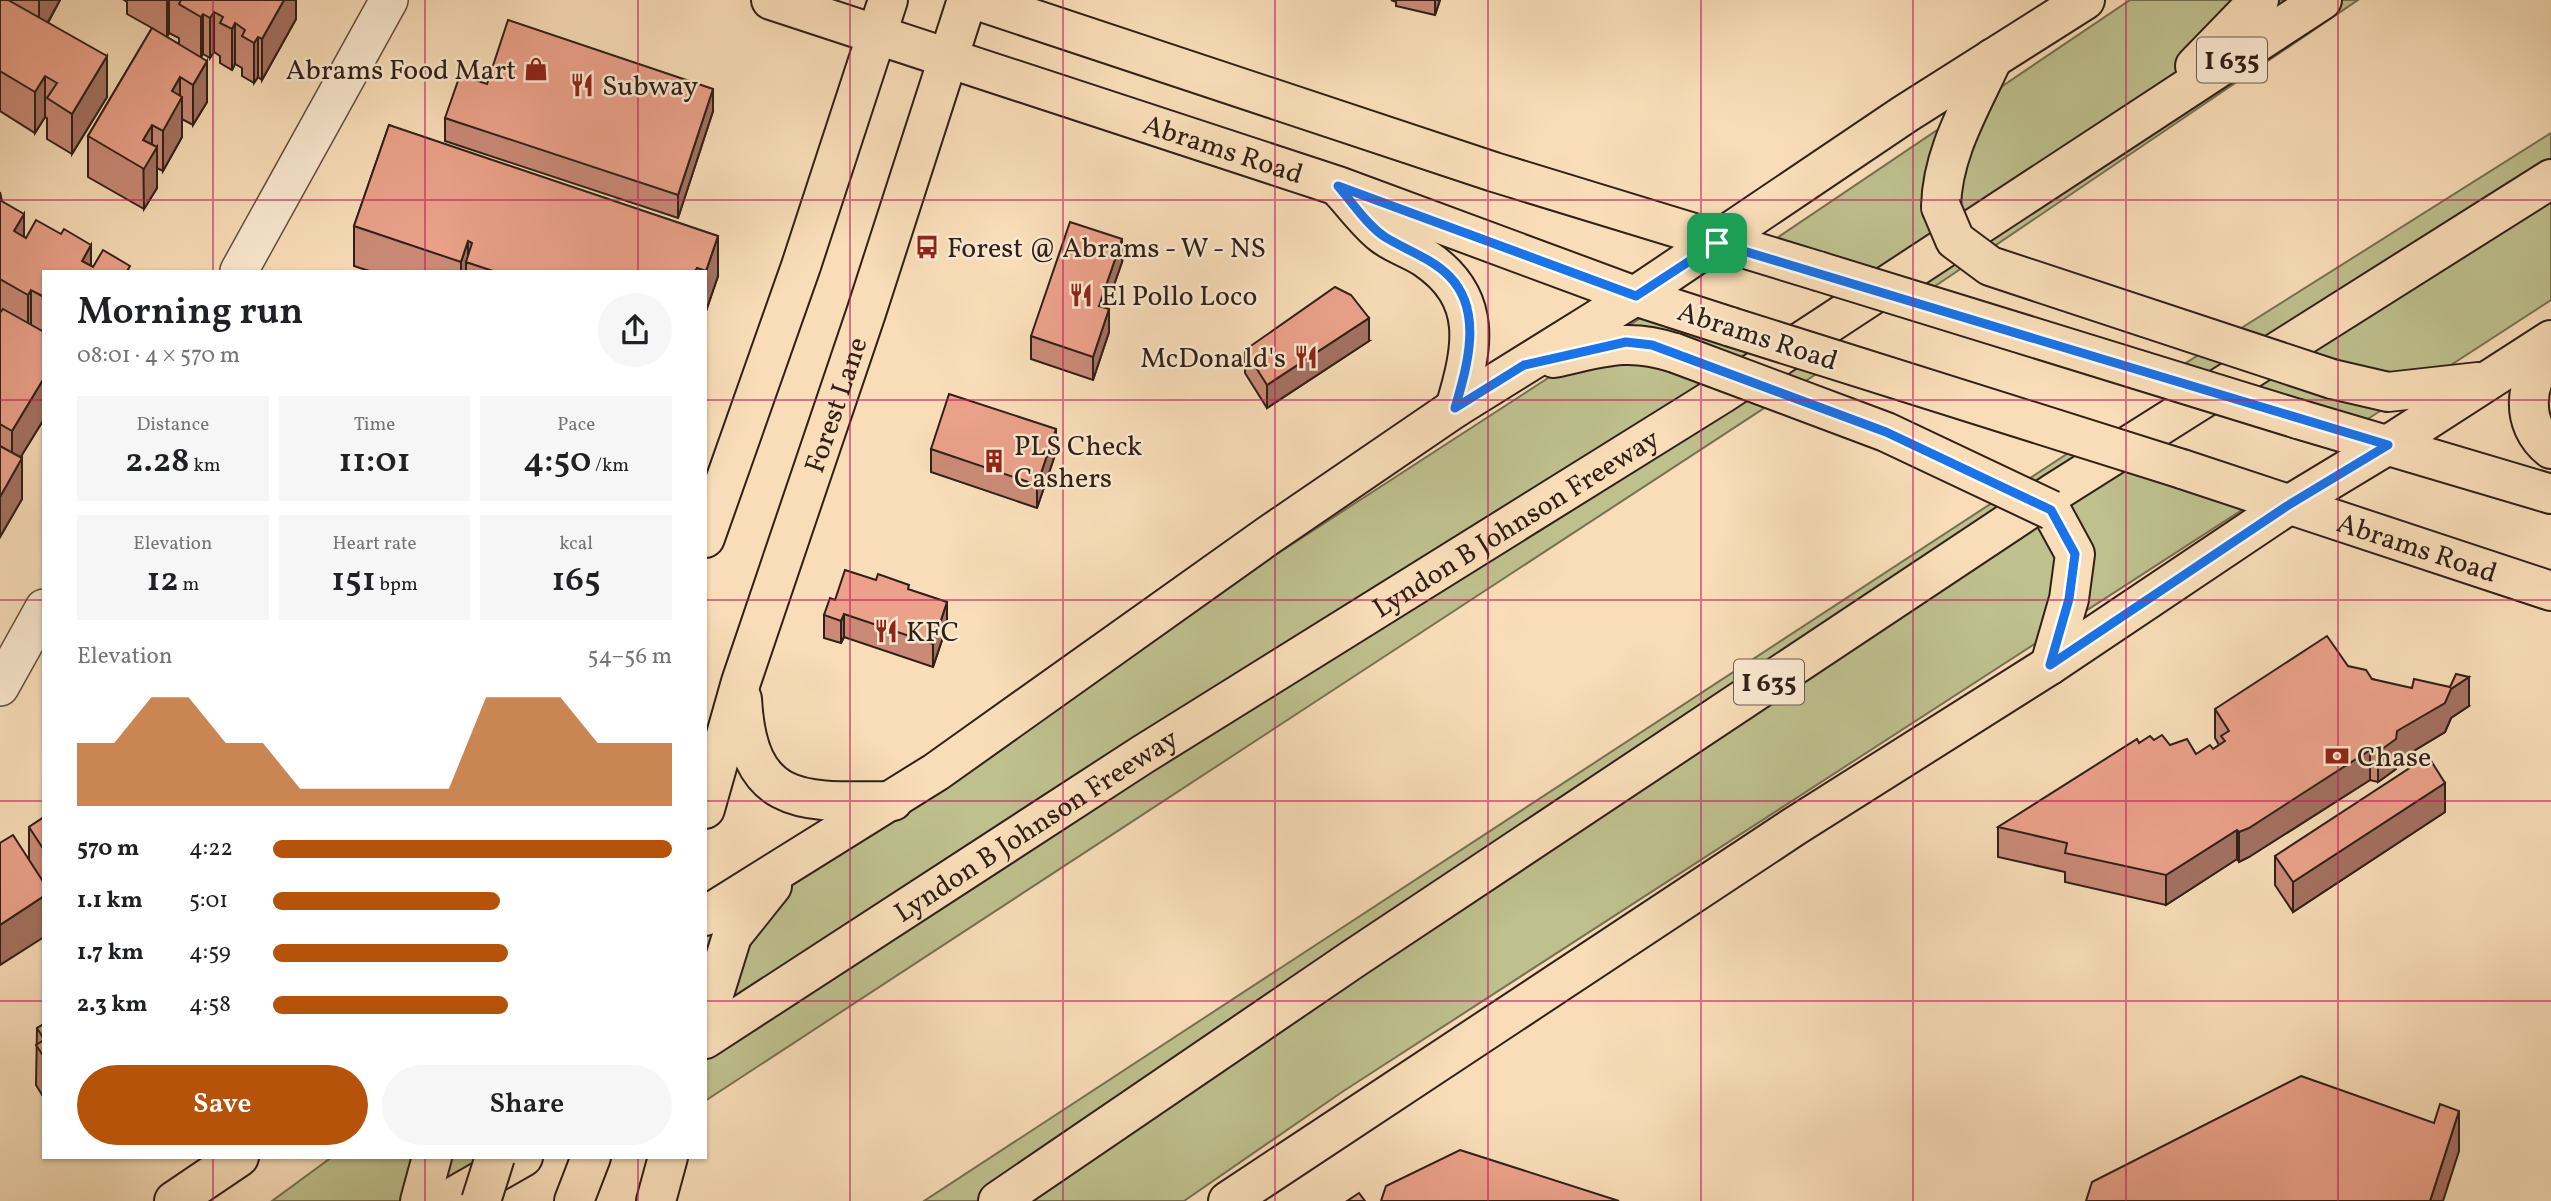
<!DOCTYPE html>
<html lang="en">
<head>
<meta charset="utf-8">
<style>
	:root { --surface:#fff; --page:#f6f6f6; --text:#202124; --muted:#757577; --accent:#b45309 }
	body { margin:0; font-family:Vollkorn,serif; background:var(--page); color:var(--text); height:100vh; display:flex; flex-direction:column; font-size:26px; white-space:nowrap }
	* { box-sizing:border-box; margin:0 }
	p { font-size:23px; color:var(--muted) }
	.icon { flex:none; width:38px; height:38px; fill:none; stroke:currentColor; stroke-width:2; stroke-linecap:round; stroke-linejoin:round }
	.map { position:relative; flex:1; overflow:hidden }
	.details { position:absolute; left:42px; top:270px; width:665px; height:889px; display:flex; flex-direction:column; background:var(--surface); border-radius:0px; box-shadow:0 2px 5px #0004 }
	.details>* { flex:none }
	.pin { position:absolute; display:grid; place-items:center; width:60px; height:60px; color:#fff; margin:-30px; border-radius:14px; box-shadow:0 4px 10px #0006 }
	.round { display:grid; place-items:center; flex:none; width:74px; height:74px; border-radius:37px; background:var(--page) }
	.summary { display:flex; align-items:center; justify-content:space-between; height:119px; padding:0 35px }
	h1 { font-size:38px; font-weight:600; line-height:52px }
	.metrics { display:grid; grid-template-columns:repeat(3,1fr); gap:10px; height:119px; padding:7px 35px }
	.metrics div { display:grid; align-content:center; border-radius:0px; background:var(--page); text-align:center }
	.metrics b { font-size:35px; font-weight:600 }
	.metrics small { font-size:19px; font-weight:400 }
	.metrics p { font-size:19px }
	.chart { height:196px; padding:14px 35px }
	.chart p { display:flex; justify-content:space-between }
	.chart svg { width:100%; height:126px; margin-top:7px; fill:var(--accent); opacity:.7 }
	.button { display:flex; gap:14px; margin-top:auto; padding:14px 35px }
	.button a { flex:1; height:80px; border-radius:42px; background:var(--accent); color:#fff; font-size:28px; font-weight:600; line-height:80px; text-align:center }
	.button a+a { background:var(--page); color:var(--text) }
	ul { padding:0 35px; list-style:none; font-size:23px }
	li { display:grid; grid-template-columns:112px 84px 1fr; align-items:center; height:52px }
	li i { height:18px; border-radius:9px; background:var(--accent) }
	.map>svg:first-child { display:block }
	.green { fill:#bec08e; stroke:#777053; stroke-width:2 }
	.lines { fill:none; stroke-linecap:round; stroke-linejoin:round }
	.minor-casing { stroke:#624f40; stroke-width:40 }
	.major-casing { stroke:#302018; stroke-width:42 }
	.highway-casing { stroke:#302018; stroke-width:42 }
	.minor { stroke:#fae9d1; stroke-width:37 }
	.major { stroke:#f8ddb8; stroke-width:38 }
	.highway { stroke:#f8ddb8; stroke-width:38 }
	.major-bridge-casing { stroke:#302018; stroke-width:42; stroke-linecap:butt }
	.major-bridge { stroke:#f8ddb8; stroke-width:38 }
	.wall { fill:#ca8a77; stroke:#302018; stroke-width:2; fill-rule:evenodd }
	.shaded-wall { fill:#a47161; stroke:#302018; stroke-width:2 }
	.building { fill:#eba18a; stroke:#302018; stroke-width:2 }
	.route-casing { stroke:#fff; stroke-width:14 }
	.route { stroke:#1a73e8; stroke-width:9 }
	.grid { fill:none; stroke:#c2185b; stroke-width:2; stroke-opacity:0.55 }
	.labels { text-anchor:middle; stroke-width:5; stroke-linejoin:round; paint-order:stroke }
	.shield { fill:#fae9d1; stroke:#6d5c50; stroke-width:2 }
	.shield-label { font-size:26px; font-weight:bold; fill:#302018 }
	.poi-label { font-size:28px; fill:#302018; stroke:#fae9d1; text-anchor:start }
	.street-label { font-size:28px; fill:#302018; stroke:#fae9d1 }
</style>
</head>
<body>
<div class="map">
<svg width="2551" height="1201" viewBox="0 0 2551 1201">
	<rect width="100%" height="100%" fill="#f8ddb8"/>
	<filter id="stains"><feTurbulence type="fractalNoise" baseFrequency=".00286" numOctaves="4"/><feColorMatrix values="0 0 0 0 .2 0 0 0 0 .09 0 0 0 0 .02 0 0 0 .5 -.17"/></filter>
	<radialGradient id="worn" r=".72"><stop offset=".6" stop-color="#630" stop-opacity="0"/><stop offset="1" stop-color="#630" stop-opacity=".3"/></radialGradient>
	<g class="green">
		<polygon points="2130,0 2358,0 1925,293 1774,240"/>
		<polygon points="2551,133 2551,300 2357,426 2170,373"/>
		<polygon points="1656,308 1827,367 705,1101 705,925"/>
		<polygon points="2076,448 2248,506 1342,1092 1184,1201 924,1201"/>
		<polygon points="332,1157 479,1157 465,1201 272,1201"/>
	</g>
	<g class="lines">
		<g class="minor-casing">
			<g id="minor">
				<polyline points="239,271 389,0"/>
				<polyline points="0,687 44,608"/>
			</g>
		</g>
		<g class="major-casing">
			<g id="major">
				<path id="s1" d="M 771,0 L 1338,186 L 1635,296 L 1731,327"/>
				<polyline points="976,0 1494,172 1818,271"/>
				<path d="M 1341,190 C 1355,205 1367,222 1382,234 C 1394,244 1412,249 1425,258 C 1484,298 1473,348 1455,408"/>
				<path d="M 1941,207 C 1942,153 1971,106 1993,58"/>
				<path d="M 2551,352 C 2524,379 2519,424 2551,449"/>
				<path d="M 1554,358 C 1601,348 1626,337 1675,353"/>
				<polyline points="2332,379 2388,392 2478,382"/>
				<polyline points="2298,419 2551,494"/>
				<path id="s2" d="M 2182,469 L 2551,591"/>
				<polyline points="705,538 801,266 888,0"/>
				<polyline points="2050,665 2069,599 2075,554 2051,510"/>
				<path d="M 742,699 C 748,809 804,802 893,801"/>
				<path id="s3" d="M 705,809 L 741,682 L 866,313 L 967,0"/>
				<polyline points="705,916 936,772 1269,535 1455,408 1635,296 1905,114 2085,0"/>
				<polyline points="705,1023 732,936 772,886"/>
				<polyline points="174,1201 239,1157"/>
				<polyline points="420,1201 432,1157"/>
				<polyline points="574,1201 591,1157"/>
				<polyline points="656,1201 668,1157"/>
				<polyline points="1228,1201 1795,826 2050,665 2287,506 2388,445 2551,340"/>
			</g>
		</g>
		<g class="highway-casing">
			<g id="highway">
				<polyline points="2195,66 2259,0"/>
				<path id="s4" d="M 705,1039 L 1142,755 L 1723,393 L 2322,0"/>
				<polyline points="446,1201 523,1157"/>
				<polyline points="998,1201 1353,959 2055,492 2551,179"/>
			</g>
		</g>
		<use href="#minor" class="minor"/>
		<use href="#major" class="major"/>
		<use href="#highway" class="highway"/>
		<g class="major-bridge-casing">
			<g id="major-bridge">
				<polyline points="1941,207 1955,240 1990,266 2332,379"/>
				<polyline points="1818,271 2298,419"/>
				<polyline points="1731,327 2182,469"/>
				<polyline points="1675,353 1886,432 2051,510"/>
				<polyline points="481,1201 495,1157"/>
			</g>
		</g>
		<use href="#major-bridge" class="major-bridge"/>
	</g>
	<g class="wall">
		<polygon points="0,0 60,0 48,23 107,97 72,154 47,139 47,118 45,117 35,133 0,111"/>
		<path d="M 124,0 L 296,0 L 296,19 L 262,80 L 258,77 L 254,83 L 242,76 L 242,68 L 235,64 L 232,70 L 220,63 L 220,56 L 214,52 L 210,58 L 203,54 L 201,57 L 207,102 L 193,125 L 182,119 L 182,137 L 163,171 L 157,168 L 157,188 L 144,209 L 88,177 L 88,136 L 152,28 L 127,14 L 127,2 ZM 169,33 L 179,38 L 179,44 L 167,37 Z"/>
		<polygon points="1391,0 1440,0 1435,15 1396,6 1396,2"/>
		<polygon points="487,84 713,111 678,218 445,141 445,118"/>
		<polygon points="389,125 718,276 706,311 705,271 369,271 354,266 354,226"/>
		<polygon points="0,192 2,201 24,237 93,267 130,271 44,271 44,419 20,458 22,499 0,537"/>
		<polygon points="1122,262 1106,308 1109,332 1093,380 1031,359 1031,336"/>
		<polygon points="1369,341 1267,408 1245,373 1245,350"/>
		<polygon points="931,449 1056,452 1037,508 931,472"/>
		<polygon points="876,580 909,590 947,625 933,667 844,637 841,643 824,638 824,615 835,600"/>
		<polygon points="2348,666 2372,679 2469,706 2451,718 2445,732 2397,761 2396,769 2378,782 2370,780 2249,857 2239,862 2237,859 2166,905 2065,882 2065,872 1998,857 1998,827 2139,743 2154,740 2196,754 2213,749 2219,745 2215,738 2215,709"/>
		<polygon points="2445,812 2293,912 2275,885 2275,856"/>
		<polygon points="44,817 44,937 29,860 29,827"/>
		<polygon points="44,1024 44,1098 36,1085 37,1028"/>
	</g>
	<g class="shaded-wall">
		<polygon points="39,0 60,0 39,38"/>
		<polygon points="167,0 169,0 169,33 167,37"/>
		<polygon points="284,0 296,0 296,19 262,80 262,39"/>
		<polygon points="1435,0 1440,0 1435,15"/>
		<polygon points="214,12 214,52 210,58 210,18"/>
		<polygon points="203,14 203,54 201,57 201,17"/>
		<polygon points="235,23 235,64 232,70 232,29"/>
		<polygon points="258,37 258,77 254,83 254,43"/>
		<polygon points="107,56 107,97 72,154 72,114"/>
		<polygon points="207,61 207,102 193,125 193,85"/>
		<polygon points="45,76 45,117 35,133 35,92"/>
		<polygon points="180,77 180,101 182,97 182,137 163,171 163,131 172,91"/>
		<polygon points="713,89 713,111 678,218 678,195"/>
		<polygon points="152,125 152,155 157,147 157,188 144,209 143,140"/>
		<polygon points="24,214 24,254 14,231"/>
		<polygon points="718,236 718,276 706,311 706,271"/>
		<polygon points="1122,239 1122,262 1099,328 1099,306"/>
		<polygon points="468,241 468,263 466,262 466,271 461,271 461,262"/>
		<polygon points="91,245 91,271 82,261"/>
		<polygon points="31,290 31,331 28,335 28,295"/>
		<polygon points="1109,309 1109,332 1093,380 1093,357"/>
		<polygon points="1369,318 1369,341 1267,408 1267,385"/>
		<polygon points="44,378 44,419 12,471 12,431"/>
		<polygon points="1056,429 1056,452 1037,508 1037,485"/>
		<polygon points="22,458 22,499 0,537 0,497"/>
		<polygon points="947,602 947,625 933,667 933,644"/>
		<polygon points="844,614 844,637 841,643 841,621"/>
		<polygon points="2469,677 2469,706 2451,718 2445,732 2397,761 2396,769 2378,782 2378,752 2397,731 2451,689"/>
		<polygon points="2370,750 2370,780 2249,857 2239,862 2239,832"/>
		<polygon points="2445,783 2445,812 2293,912 2293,882"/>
		<polygon points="2237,830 2237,859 2166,905 2166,875"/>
		<polygon points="44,896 44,937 0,965 0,925"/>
		<polygon points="2459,1111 2459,1151 2443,1201 2430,1201"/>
	</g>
	<g class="building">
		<polygon points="0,0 8,0 107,56 72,114 47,98 57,83 45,76 35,92 0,71"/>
		<polygon points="181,0 284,0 262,39 258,37 254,43 242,36 245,30 235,23 232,29 220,23 223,17 214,12 210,18 203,14 201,17 179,4"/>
		<polygon points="508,20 713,89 678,195 445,118 460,75 487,84"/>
		<polygon points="152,28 207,61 193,85 180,77 172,91 182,97 163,131 152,125 143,140 157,147 144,169 88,136"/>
		<polygon points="389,125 718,236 706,271 697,268 695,271 493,271 466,262 472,243 468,241 461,262 354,226"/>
		<polygon points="0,200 24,214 14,231 26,238 36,220 61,234 64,229 91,245 82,261 93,267 103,250 130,266 127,271 44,271 44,297 31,290 28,295 0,279"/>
		<polygon points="1070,222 1122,239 1099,306 1109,309 1093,357 1031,336"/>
		<polygon points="1335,287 1351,295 1369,318 1267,385 1245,350"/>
		<polygon points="3,309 44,332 44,378 12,431 0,424 0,313"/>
		<polygon points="949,394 1056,429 1037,485 931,449"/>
		<polygon points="0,446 22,458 0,497"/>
		<polygon points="845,570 876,580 878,574 909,585 908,589 947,602 933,644 844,614 841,621 824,615 830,598 835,600"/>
		<polygon points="2327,636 2348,666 2366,670 2372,679 2412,688 2414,679 2450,687 2456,674 2469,677 2451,689 2445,703 2397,731 2396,739 2378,752 2370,750 2249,828 2239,832 2237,830 2166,875 2065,853 2067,843 1998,827 2137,739 2139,743 2150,736 2154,740 2162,735 2170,745 2187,739 2196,754 2210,745 2213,749 2225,741 2221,736 2229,731 2215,709"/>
		<polygon points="2428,756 2445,783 2293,882 2275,856"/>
		<polygon points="44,817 44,850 29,827"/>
		<polygon points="13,835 44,883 44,896 0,925 0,843"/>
		<polygon points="44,1024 44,1039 37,1028"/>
		<polygon points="44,1040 44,1057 36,1045"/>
		<polygon points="2301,1076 2434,1123 2440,1104 2459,1111 2430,1201 2086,1201 2092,1182"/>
		<polygon points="1460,1150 1619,1201 1381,1201 1386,1186"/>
		<polygon points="1359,1193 1365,1201 1347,1201"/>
	</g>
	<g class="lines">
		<g class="route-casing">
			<path id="route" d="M 1338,186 L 1636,296 L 1717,243 L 2388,445 L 2287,506 L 2050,665 L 2069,599 L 2075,554 L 2051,510 L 1886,432 L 1652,345 L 1626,342 L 1524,365 L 1455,408 C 1467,367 1484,311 1449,276 C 1431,258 1406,250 1385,237 C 1367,225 1352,202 1338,186 Z"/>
		</g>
		<use href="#route" class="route"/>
	</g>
	<path class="grid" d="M 213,0 L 213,271M 425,0 L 425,271M 638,0 L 638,271M 850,0 L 850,1201M 1063,0 L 1063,1201M 1275,0 L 1275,1201M 1488,0 L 1488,1201M 1701,0 L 1701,1201M 1913,0 L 1913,1201M 2126,0 L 2126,1201M 2338,0 L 2338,1201M 0,200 L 2551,200M 0,400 L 44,400M 705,400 L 2551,400M 0,600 L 44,600M 705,600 L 2551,600M 0,801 L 44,801M 705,801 L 2551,801M 0,1001 L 44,1001M 705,1001 L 2551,1001M 213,1157 L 213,1201M 425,1157 L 425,1201M 638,1157 L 638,1201"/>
	<defs>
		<g id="shop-bare" transform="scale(1.89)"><path d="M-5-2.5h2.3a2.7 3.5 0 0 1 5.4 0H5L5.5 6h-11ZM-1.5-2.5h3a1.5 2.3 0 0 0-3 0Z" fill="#8f2418" stroke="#fae9d1" stroke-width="2.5" paint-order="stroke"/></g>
		<g id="restaurant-bare" transform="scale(1.89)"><path d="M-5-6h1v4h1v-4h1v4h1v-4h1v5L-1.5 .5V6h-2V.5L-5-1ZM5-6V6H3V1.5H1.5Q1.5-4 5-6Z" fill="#8f2418" stroke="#fae9d1" stroke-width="2.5" paint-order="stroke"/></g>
		<g id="bus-bare" transform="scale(1.89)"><path d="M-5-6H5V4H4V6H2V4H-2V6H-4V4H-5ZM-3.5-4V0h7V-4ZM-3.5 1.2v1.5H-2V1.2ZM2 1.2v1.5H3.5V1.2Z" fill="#8f2418" stroke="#fae9d1" stroke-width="2.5" paint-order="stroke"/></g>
		<g id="building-bare" transform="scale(1.89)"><path d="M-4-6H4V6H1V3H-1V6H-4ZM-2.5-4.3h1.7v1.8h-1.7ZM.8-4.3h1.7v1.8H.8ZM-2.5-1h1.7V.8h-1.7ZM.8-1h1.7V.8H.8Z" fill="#8f2418" stroke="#fae9d1" stroke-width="2.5" paint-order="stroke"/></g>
		<g id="bank-bare" transform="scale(1.89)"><path d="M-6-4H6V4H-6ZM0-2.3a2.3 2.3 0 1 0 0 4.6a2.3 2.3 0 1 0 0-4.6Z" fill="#8f2418" stroke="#fae9d1" stroke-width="2.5" paint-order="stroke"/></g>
	</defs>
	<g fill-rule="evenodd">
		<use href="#shop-bare" x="536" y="69"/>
		<use href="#restaurant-bare" x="582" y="85"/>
		<use href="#bus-bare" x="927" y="247"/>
		<use href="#restaurant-bare" x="1081" y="295"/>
		<use href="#restaurant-bare" x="1306" y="357"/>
		<use href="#building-bare" x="994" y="461"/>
		<use href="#restaurant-bare" x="886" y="631"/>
		<use href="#bank-bare" x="2337" y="756"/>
	</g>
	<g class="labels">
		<g class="shield">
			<rect x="2197" y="37.5" width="70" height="45" rx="5"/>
			<rect x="1734" y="659.5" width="70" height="45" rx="5"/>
		</g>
		<g class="shield-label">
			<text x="2232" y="69">I 635</text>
			<text x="1769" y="691">I 635</text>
		</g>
		<g class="poi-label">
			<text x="516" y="79" text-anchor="end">Abrams Food Mart</text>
			<text x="602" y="95">Subway</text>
			<text x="947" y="257">Forest @ Abrams - W - NS</text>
			<text x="1101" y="305">El Pollo Loco</text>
			<text x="1286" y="367" text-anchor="end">McDonald's</text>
			<text x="1014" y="455">PLS Check<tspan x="1014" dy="32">Cashers</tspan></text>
			<text x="906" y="641">KFC</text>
			<text x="2357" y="766">Chase</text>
		</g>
		<g class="street-label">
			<text dy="10" stroke="none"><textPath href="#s1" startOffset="476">Abrams Road</textPath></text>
			<text transform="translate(1758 335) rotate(18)" y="10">Abrams Road</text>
			<text dy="10" stroke="none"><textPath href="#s3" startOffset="425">Forest Lane</textPath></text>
			<text dy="10" stroke="none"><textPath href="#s4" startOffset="961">Lyndon B Johnson Freeway</textPath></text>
			<text dy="10" stroke="none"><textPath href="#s2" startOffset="248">Abrams Road</textPath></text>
			<text dy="10" stroke="none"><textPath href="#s4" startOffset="394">Lyndon B Johnson Freeway</textPath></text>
		</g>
	</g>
	<rect width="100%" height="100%" filter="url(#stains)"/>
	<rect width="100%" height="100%" fill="url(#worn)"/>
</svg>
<div class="pin" style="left:1717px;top:243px;background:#1e9e55"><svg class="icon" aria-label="arrive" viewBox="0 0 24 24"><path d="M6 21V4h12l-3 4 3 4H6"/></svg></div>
<section class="details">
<div class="summary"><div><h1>Morning run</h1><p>08:01 · 4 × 570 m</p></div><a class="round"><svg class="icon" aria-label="share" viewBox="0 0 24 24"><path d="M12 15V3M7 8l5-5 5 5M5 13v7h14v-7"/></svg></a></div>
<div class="metrics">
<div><p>Distance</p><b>2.28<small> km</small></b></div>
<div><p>Time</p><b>11:01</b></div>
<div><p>Pace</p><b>4:50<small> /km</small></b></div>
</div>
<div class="metrics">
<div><p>Elevation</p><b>12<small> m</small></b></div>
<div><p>Heart rate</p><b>151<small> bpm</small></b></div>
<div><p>kcal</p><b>165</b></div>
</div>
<div class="chart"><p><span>Elevation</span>54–56 m</p>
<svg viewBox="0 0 160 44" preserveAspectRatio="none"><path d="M0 44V22L10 22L20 6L30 6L40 22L50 22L60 38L70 38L80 38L90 38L100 38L110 6L120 6L130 6L140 22L150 22L160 22V44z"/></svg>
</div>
<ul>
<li><b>570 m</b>4:22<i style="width:100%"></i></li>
<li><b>1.1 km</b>5:01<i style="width:57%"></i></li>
<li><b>1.7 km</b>4:59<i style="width:59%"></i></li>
<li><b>2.3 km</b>4:58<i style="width:59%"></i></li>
</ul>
<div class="button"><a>Save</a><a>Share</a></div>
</section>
</div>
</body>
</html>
